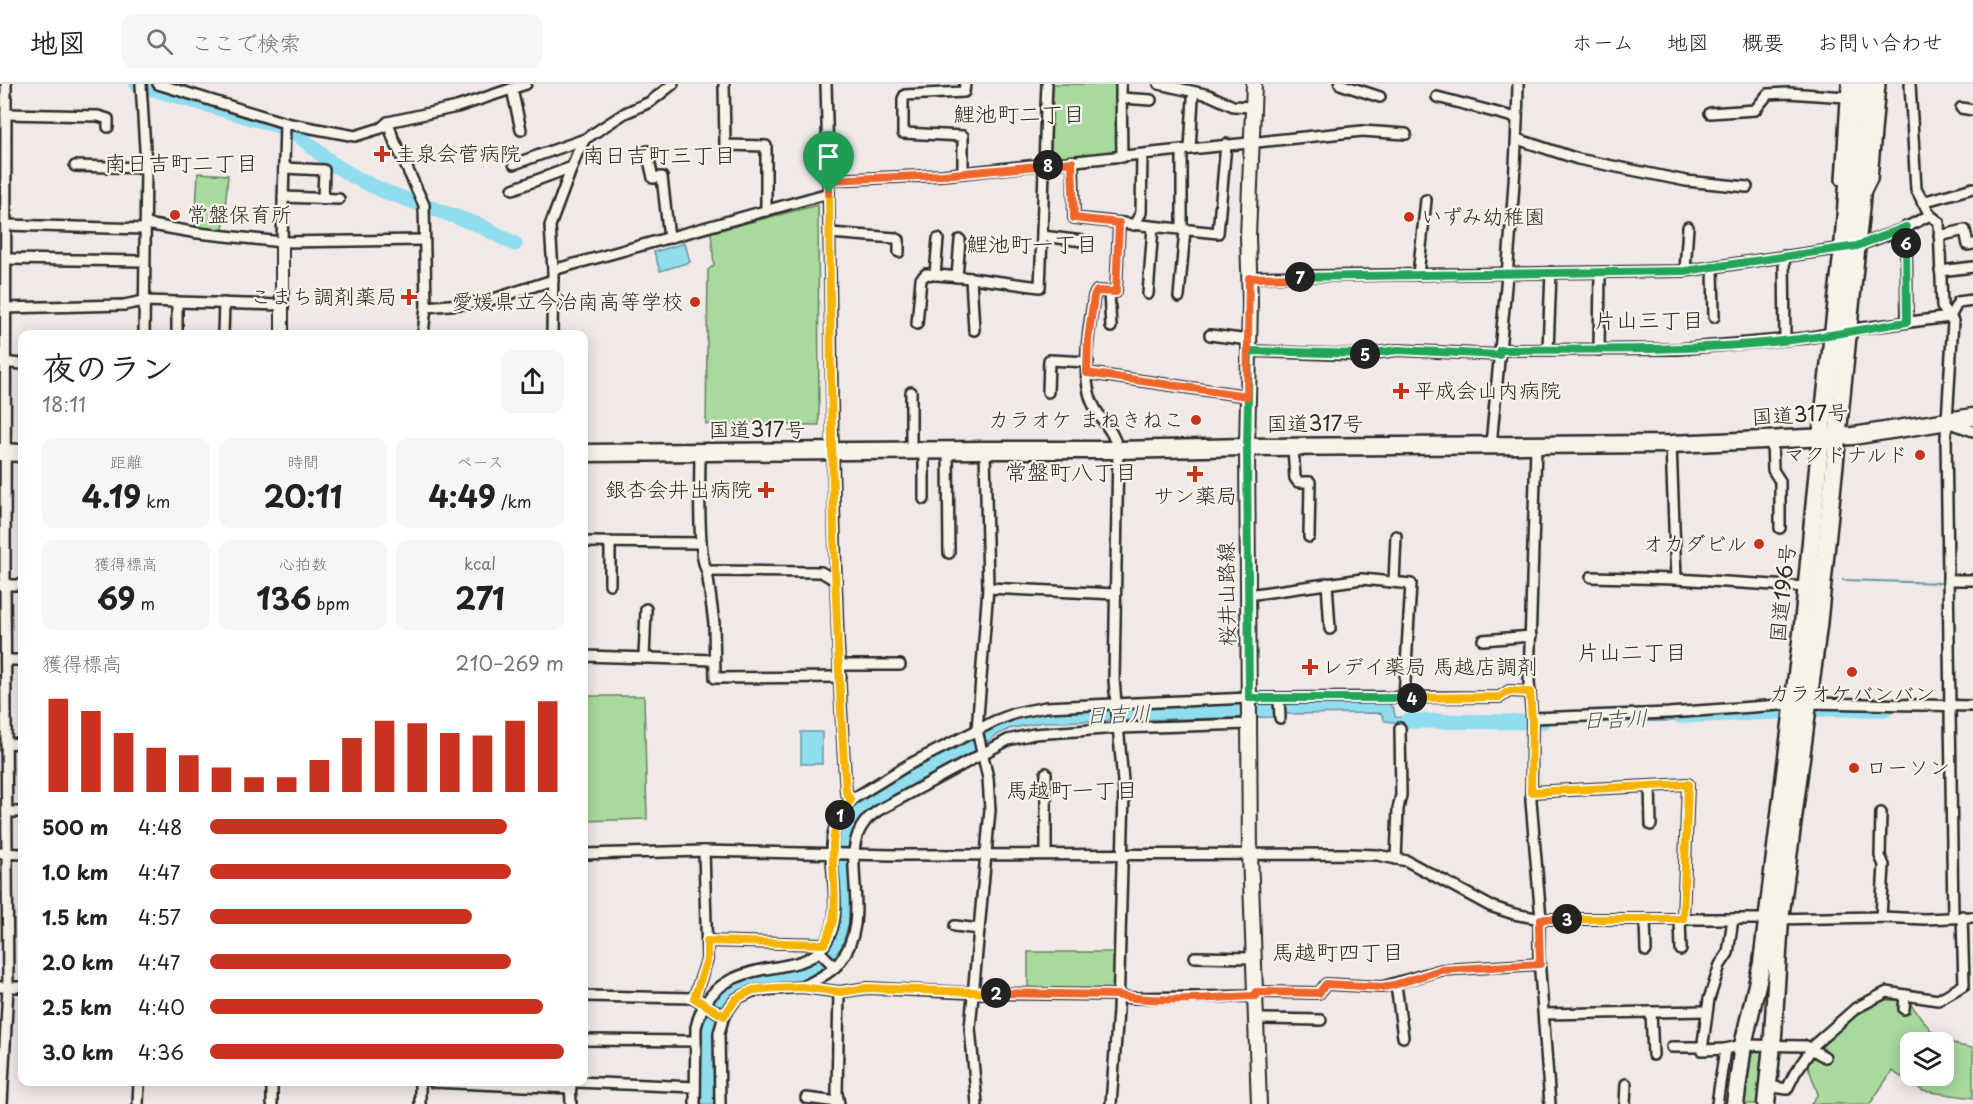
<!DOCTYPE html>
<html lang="ja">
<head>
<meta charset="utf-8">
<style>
	:root { --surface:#fff; --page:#f6f6f6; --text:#222; --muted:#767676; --line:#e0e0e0; --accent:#c8321e }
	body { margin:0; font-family:"Playpen Sans","Klee One",sans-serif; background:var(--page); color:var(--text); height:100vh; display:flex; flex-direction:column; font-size:22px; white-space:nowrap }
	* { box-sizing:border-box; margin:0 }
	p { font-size:20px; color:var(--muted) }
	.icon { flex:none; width:33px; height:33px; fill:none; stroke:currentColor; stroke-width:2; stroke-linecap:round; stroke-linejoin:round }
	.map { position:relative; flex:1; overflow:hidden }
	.side { position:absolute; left:18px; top:246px; width:570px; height:756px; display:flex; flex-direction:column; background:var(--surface); border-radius:12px; box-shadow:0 3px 15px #0003 }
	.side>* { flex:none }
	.tools { position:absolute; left:1900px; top:948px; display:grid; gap:12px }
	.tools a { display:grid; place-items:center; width:54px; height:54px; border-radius:12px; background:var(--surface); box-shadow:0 3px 15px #0003; font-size:30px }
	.pin { position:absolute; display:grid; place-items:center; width:51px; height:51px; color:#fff; margin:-62px -26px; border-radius:50% 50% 50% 0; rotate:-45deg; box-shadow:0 0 6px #0007 }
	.pin .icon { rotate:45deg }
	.km { position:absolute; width:30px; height:30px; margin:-15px; border-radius:50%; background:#222; color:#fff; font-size:16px; line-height:30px; text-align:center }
	.round { display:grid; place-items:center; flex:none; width:63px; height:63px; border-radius:12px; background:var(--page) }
	.headline { display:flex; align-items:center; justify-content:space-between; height:102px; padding:0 24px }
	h1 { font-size:33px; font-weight:700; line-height:45px }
	.stats { display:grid; grid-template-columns:repeat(3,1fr); gap:9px; height:102px; padding:6px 24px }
	.stats div { display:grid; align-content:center; border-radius:12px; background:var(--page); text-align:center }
	.stats b { font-size:30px; font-weight:700 }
	.stats small { font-size:16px; font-weight:400 }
	.stats p { font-size:16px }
	.chart { height:168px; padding:12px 24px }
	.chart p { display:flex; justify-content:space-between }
	.chart svg { width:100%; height:108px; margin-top:6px; stroke:var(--accent); stroke-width:6 }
	ul { padding:0 24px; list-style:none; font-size:20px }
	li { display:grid; grid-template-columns:96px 72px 1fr; align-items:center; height:45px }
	li i { height:15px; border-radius:8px; background:var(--accent) }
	header { display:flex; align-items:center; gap:36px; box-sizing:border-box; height:84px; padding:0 30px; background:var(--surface); border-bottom:2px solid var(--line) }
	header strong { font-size:28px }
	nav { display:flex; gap:33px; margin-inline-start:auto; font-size:21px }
	.search { width:420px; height:54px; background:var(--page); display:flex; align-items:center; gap:15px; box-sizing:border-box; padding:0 21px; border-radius:12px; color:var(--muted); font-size:22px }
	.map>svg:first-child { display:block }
	.green { fill:#a7da9c; stroke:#698264; stroke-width:1.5; fill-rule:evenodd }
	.water { fill:#8fddef; stroke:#6796a1; stroke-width:1.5 }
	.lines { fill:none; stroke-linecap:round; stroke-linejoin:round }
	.stream { stroke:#6796a1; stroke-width:2 }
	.river { stroke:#8fddef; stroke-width:15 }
	.minor-casing { stroke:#2b2b2b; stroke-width:14 }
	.tertiary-casing { stroke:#2b2b2b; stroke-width:16 }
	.secondary-casing { stroke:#2b2b2b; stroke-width:18 }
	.trunk-casing { stroke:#2b2b2b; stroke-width:21 }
	.minor { stroke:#f7f3e8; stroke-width:9 }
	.tertiary { stroke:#f7f3e8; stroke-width:12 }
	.secondary { stroke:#f7f3e8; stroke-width:14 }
	.trunk { stroke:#f7f3e8; stroke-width:16 }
	.split-1-casing { stroke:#fff; stroke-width:12 }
	.split-2-casing { stroke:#fff; stroke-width:12 }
	.split-3-casing { stroke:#fff; stroke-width:12 }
	.split-4-casing { stroke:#fff; stroke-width:12 }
	.split-5-casing { stroke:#fff; stroke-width:12 }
	.split-6-casing { stroke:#fff; stroke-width:12 }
	.split-7-casing { stroke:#fff; stroke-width:12 }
	.split-8-casing { stroke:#fff; stroke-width:12 }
	.split-9-casing { stroke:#fff; stroke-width:12 }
	.split-1 { stroke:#f5b400; stroke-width:8 }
	.split-2 { stroke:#f5b400; stroke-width:8 }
	.split-3 { stroke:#f0652b; stroke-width:8 }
	.split-4 { stroke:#f5b400; stroke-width:8 }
	.split-5 { stroke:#22a559; stroke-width:8 }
	.split-6 { stroke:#22a559; stroke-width:8 }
	.split-7 { stroke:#22a559; stroke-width:8 }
	.split-8 { stroke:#f0652b; stroke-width:8 }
	.split-9 { stroke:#f0652b; stroke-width:8 }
	.poi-dot { fill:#c8321e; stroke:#f7f3e8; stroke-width:2 }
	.labels { text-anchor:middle; stroke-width:4.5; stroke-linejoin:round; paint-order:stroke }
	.poi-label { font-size:21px; fill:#2b2b2b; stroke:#f7f3e8; text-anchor:start }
	.street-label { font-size:21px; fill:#2b2b2b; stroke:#f7f3e8 }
	.neighbourhood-label { font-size:22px; fill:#2b2b2b; stroke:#f7f3e8 }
	.water-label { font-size:22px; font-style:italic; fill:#44585c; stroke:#f7f3e8 }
</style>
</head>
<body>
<header>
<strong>地図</strong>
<div class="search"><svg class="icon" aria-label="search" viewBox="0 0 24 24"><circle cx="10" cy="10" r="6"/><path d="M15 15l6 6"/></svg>ここで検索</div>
<nav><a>ホーム</a><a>地図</a><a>概要</a><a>お問い合わせ</a></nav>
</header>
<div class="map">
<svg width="1973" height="1020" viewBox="0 0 1973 1020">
	<rect width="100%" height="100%" fill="#f1e8e8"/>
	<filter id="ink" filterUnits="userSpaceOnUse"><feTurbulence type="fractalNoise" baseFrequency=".0167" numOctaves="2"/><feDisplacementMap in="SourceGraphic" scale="12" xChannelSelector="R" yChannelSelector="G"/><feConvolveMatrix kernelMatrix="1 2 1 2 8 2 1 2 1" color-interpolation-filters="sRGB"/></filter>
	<g filter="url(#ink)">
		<g class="green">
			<polygon points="1052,0 1116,0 1118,70 1050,77"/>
			<polygon points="198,89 228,91 223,148 195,144"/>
			<polygon points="818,121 819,341 706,340 708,186 714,181 711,148"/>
			<polygon points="584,612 644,612 647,735 584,737"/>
			<polygon points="1028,868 1117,868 1114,908 1028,906"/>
			<path d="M 1873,915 L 1908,917 L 1933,949 L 1957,961 L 1973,964 L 1973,1014 L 1923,1007 L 1892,987 L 1870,1020 L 1811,1020 L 1818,1010 L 1806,977 L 1825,956 ZM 1911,958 L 1944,958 L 1944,992 L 1911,992 Z"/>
			<polygon points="1750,961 1759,962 1768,972 1763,1020 1741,1020"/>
		</g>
		<g class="water">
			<polygon points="685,159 690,178 660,187 654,168"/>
			<polygon points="1238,618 1387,618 1394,625 1395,633 1541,637 1769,629 1770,633 1722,636 1548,639 1395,638 1385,637 1381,629 1286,630 1274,633 1043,638 1009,645 997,651 976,666 876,721 866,729 858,739 852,754 849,839 842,862 826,884 800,898 757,903 739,907 717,932 714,949 714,1020 700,1020 700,944 710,918 733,896 788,886 806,880 833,848 836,744 851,722 860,714 999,638 1041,627"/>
			<rect x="801" y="648" width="21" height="32"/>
		</g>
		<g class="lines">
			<polyline class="stream" points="1843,496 1942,499"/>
			<g class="river">
				<polyline points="137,0 292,46 333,80 356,94 386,108 479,141 515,160"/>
				<polyline points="1817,625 1886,625"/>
				<polyline points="1680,632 1779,628"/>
				<polyline points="1407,637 1542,638"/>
			</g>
			<g class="minor-casing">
				<g id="minor">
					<polyline points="141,0 146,81 144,250"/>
					<polyline points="158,0 285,39 355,52 381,44 388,38 457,23 526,0"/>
					<polyline points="724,0 725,61 766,62 766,127"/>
					<polyline points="1121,0 1122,73"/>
					<polyline points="1159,0 1209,11 1233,22 1253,23"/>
					<polyline points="1340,0 1380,13"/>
					<polyline points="1910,0 1916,105 1930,131 1939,138 1942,223 1953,237 1946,353 1953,833"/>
					<polyline points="512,5 521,46"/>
					<polyline points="1437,13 1517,34"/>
					<polyline points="1121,14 1151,16"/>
					<polyline points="1961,24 1973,26"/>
					<polyline points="1710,29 1755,26 1768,10 1788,9 1846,13"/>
					<polyline points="6,30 98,32 108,35 108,43"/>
					<polyline points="388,38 393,54 424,121 426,223 423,250"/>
					<polyline points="1517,55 1578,75 1686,97 1747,103"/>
					<polyline points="1190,65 1193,14"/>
					<polyline points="647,67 653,94 662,93 669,154"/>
					<polyline points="1073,78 1074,134 1218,149 1226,60"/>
					<polyline points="514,80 585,55"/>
					<polyline points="75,82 146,84"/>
					<polyline points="284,84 324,86 323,115"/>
					<polyline points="963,89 963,52 903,49 903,15 905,11 964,8 965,0"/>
					<polyline points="829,96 943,91 1362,47 1406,50"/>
					<polyline points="1841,96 1847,0"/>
					<polyline points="513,105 572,83"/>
					<polyline points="1866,107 1872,95 1880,0"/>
					<polyline points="283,113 339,115"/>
					<polyline points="1922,118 1973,104"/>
					<polyline points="146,140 198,149 282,158 423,156"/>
					<polyline points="6,141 144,145"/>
					<polyline points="1134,141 1141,129 1142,71"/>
					<polyline points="1906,143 1907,238"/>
					<polyline points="1182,146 1182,66"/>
					<polyline points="830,149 895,154 899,156 899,168"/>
					<polyline points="1042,152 1083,157"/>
					<polyline points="1939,152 1965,146 1968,161 1973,160"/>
					<polyline points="282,158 285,39"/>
					<polyline points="1784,172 1785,256"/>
					<polyline points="6,175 144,177"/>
					<polyline points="1713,183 1714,233"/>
					<polyline points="553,186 829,109"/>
					<polyline points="1685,187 1688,143"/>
					<polyline points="1940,187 1973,183"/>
					<polyline points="935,191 938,155"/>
					<polyline points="1418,191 1426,116"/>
					<polyline points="957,193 960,156"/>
					<polyline points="1249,193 1685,187 1857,162 1903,145 1930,131"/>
					<polyline points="1109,208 1111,243"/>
					<polyline points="1148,210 1153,143"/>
					<polyline points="1179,213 1185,146"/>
					<polyline points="426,223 484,218 553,196"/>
					<polyline points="5,224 124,221 144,217 282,221"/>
					<polyline points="917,240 921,195 926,190 971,194"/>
					<path d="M 974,246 L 971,194 L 1040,203 C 1043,135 1044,68 1047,0"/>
					<polyline points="177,250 177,218"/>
					<polyline points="223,250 224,219"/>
					<polyline points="552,250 553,186 550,142 578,67 585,55 625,29 650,18 673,0"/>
					<polyline points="1210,251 1249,256"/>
					<polyline points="1500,266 1678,265 1806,254 1862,244 1950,233 1958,218 1973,216"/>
					<polyline points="1548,266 1551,188"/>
					<polyline points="1599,266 1600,188"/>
					<polyline points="1249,267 1360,271 1398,266 1499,271"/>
					<polyline points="1,278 22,280"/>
					<polyline points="1087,289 1247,312"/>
					<polyline points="911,308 911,367"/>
					<polyline points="1048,308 1049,276 1088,278"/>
					<polyline points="1950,339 1973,347"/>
					<polyline points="1772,355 1773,386 1780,397 1780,444"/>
					<path d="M 1491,361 C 1502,241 1516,121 1518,0"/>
					<polyline points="1536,362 1529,597 1532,637 1531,717 1541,835 1539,842 1539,874 1550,1020"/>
					<polyline points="1293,363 1295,394 1298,398 1310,398 1309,453"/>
					<polyline points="948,366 949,469"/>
					<path d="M 700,369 C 700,391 697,472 707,487 L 714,539 L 715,594 L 841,593"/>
					<polyline points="924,415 924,367"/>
					<polyline points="584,458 701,459"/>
					<polyline points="707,487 821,488 837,497"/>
					<polyline points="1591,493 1676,495 1671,360"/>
					<polyline points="1676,495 1807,503"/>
					<polyline points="1948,496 1973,496"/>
					<polyline points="1394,498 1396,452"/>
					<polyline points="1327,499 1330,545"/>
					<polyline points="610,500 610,458"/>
					<polyline points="0,501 22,501"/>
					<polyline points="988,504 1115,510"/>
					<polyline points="1248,511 1362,495 1411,500 1404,614"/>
					<polyline points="1483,556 1531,552"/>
					<polyline points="584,572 714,576"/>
					<polyline points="644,574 646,525"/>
					<polyline points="6,576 22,576"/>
					<polyline points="840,581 900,581"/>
					<polyline points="1279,614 1280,634"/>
					<polyline points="1808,619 1973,622"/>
					<polyline points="1532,634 1669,629 1794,620"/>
					<polyline points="6,659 22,660"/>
					<polyline points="1046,689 1046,770"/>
					<polyline points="1650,702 1651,741"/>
					<polyline points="1531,708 1688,700 1683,835"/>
					<polyline points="851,716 908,681 995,637 1016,629 1046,623 1249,614 1500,613 1509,607 1530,608"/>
					<polyline points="7,728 22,728"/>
					<polyline points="0,769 22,770"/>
					<polyline points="584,770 704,767 894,771 1349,770 1377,771 1407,777 1490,822 1514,830 1541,835 1768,835 1881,833 1924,835 1973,833"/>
					<polyline points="1396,775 1398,725 1401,711 1400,644"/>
					<polyline points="1881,833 1884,781 1880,772 1881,729"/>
					<polyline points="1645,835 1646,867"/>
					<polyline points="1680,835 1681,866"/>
					<polyline points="955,842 979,845"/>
					<polyline points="707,857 824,860"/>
					<polyline points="819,867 835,883"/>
					<polyline points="1195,873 1254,874"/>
					<polyline points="1396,901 1403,953"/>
					<polyline points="0,903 22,903"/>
					<path d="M 802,903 C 814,897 829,890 838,880 C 877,834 836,772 865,738 C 868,733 875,729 879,726 L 1008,656 L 1034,650 L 1118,644 L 1250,640"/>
					<polyline points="1256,908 1319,909 1326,900 1382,903 1441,886 1540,880"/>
					<polyline points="584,912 694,914 724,932"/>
					<polyline points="694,914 707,876 704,767"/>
					<polyline points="1904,925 1905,911 1938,916 1964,901 1962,832"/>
					<polyline points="1651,928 1653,971"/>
					<polyline points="1544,930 1707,927"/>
					<polyline points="1257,935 1321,936"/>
					<polyline points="584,956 696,957"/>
					<polyline points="1672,963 1702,963"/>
					<polyline points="1725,965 1702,966 1709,915 1720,881 1728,869 1733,835"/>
					<polyline points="272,998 272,1020"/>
					<polyline points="420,998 420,1020"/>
					<polyline points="433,998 571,1004"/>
					<polyline points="570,998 571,1020"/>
					<polyline points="576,998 695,1003"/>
					<polyline points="1768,1002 1787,1005 1795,989 1815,960 1856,924 1887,908 1905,911"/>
					<polyline points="806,1014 838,1018"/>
					<polyline points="2,1020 8,903 5,501 6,0"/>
					<polyline points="138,1020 139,998"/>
					<path d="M 695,1020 L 696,943 C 706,900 737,889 777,883 C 792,880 808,878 819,867 C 851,834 823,781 835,743 C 838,732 845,724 851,716 L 846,708 C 830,473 833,236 826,0"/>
					<polyline points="720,1020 719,949 724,932 736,915 753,907 802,903 839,908 867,904 973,909 1117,911 1130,914 1256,912"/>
					<polyline points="839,1020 837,1009 839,908"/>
					<polyline points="977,1020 970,944 990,726 988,694 977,646 988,504 985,366"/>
					<path d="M 1111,1020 L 1118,927 L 1124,709 L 1114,596 L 1118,366 C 1113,344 1100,337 1092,318 C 1080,289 1090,242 1094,212 L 1097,207 L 1116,208 L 1119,139"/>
					<polyline points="1625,1020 1626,1000"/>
					<polyline points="1717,1020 1725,965 1743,961 1806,962 1825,973"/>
				</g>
			</g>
			<g class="tertiary-casing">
				<polyline id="tertiary" points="282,250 282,158"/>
			</g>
			<g class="secondary-casing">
				<polyline id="secondary" points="1254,0 1248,152 1250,217 1247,363 1250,769 1259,1020"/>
			</g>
			<g class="trunk-casing">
				<g id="trunk">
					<polyline points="0,368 22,369"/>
					<polyline points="584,369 985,366 1118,366 1247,363 1671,360 1853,352 1973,333"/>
					<polyline points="1735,1020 1743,961 1762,879 1803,541 1821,353 1843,164 1856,0"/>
					<polyline points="1766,1020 1773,951 1780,835 1818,543 1861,119 1870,0"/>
				</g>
			</g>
			<use href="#minor" class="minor"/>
			<use href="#tertiary" class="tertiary"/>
			<use href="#secondary" class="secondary"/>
			<use href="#trunk" class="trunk"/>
		</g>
	</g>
	<g class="lines" filter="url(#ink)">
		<g class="split-1-casing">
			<path id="split-1" d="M 829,109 C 831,308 832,509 846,708 L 851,716 L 840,731"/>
		</g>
		<g class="split-2-casing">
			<path id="split-2" d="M 840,731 C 821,772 848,821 824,860 L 707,857 L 707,876 L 694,914 L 724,932 L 736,915 L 753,906 L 775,904 L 802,903 L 840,908 L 867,904 L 996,909"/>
		</g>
		<g class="split-3-casing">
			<path id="split-3" d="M 996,909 L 1117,911 C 1155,920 1216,913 1256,912 L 1256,908 L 1319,909 L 1326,900 L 1382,903 L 1394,901 L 1441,886 L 1540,880 L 1539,842 L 1541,835 L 1567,835"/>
		</g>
		<g class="split-4-casing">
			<polyline id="split-4" points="1412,614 1500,613 1509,607 1530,608 1532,637 1531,708 1688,700 1683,835 1567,835"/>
		</g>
		<g class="split-5-casing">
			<polyline id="split-5" points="1365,270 1249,267 1247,363 1249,614 1412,614"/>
		</g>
		<g class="split-6-casing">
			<path id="split-6" d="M 1365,270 L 1398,266 L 1499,271 L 1500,266 C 1602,265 1705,268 1807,254 C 1841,250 1873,243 1907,238 L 1906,159"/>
		</g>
		<g class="split-7-casing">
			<polyline id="split-7" points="1300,193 1685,187 1857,162 1906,143 1906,159"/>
		</g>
		<g class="split-8-casing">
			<polyline id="split-8" points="1048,81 1072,78 1074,134 1119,139 1116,208 1097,207 1094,212 1088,257 1087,289 1247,312 1249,194 1300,193"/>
		</g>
		<g class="split-9-casing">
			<polyline id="split-9" points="829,109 829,96 943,91 1048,81"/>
		</g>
		<use href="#split-1" class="split-1"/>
		<use href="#split-2" class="split-2"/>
		<use href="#split-3" class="split-3"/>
		<use href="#split-4" class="split-4"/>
		<use href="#split-5" class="split-5"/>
		<use href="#split-6" class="split-6"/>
		<use href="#split-7" class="split-7"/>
		<use href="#split-8" class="split-8"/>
		<use href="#split-9" class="split-9"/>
	</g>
	<g class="poi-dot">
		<path d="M379 61h6v6h6v6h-6v6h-6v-6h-6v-6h6z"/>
		<circle cx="175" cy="131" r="6"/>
		<circle cx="1409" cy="133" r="6"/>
		<path d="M406 204h6v6h6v6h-6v6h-6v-6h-6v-6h6z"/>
		<circle cx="695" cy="218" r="6"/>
		<path d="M1398 298h6v6h6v6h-6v6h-6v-6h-6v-6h6z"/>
		<circle cx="1196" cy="336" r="6"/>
		<circle cx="1920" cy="371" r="6"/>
		<path d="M1192 381h6v6h6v6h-6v6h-6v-6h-6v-6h6z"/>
		<path d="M763 397h6v6h6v6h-6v6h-6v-6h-6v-6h6z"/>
		<circle cx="1759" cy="460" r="6"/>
		<path d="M1307 574h6v6h6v6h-6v6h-6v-6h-6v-6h6z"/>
		<circle cx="1852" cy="588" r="6"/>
		<circle cx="1854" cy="684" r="6"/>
	</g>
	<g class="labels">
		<g class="poi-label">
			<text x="395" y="77">圭泉会菅病院</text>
			<text x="187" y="138">常盤保育所</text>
			<text x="1421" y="140">いずみ幼稚園</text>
			<text x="397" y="220" text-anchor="end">こまち調剤薬局</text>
			<text x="683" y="225" text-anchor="end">愛媛県立今治南高等学校</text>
			<text x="1414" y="314">平成会山内病院</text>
			<text x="1184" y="343" text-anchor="end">カラオケ まねきねこ</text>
			<text x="1908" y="378" text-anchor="end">マクドナルド</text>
			<text x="752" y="413" text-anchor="end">銀杏会井出病院</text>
			<text x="1195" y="419" text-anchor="middle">サン薬局</text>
			<text x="1747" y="467" text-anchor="end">オカダビル</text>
			<text x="1322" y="590">レデイ薬局 馬越店調剤</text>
			<text x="1852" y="617" text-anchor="middle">カラオケバンバン</text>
			<text x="1866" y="691">ローソン</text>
		</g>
		<g class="street-label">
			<text transform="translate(1800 331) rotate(-3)" y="7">国道317号</text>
			<text x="1315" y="347">国道317号</text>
			<text x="757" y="353">国道317号</text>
			<text transform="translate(1783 509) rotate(-84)" y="7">国道196号</text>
			<text transform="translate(1227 510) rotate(-91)" y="7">桜井山路線</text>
		</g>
		<g class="neighbourhood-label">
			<text x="1019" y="38">鯉池町二丁目</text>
			<text x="659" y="79">南日吉町三丁目</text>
			<text x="181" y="87">南日吉町二丁目</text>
			<text x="1032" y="168">鯉池町一丁目</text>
			<text x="1649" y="244">片山三丁目</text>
			<text x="1071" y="396">常盤町八丁目</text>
			<text x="1632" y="576">片山二丁目</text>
			<text x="1072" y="714">馬越町一丁目</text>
			<text x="1338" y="876">馬越町四丁目</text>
		</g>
		<g class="water-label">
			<text transform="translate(1118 630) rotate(-2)" y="8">日吉川</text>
			<text transform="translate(1615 635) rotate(-2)" y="8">日吉川</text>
		</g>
	</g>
</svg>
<div class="tools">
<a><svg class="icon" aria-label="layers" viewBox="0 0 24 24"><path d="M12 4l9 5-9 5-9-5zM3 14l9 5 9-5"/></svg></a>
</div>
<div class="pin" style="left:829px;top:109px;background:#1e9e55"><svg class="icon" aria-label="arrive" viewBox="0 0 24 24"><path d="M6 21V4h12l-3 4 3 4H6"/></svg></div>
<b class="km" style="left:840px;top:731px">1</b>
<b class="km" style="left:996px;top:909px">2</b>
<b class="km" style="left:1567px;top:835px">3</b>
<b class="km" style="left:1412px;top:614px">4</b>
<b class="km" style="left:1365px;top:270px">5</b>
<b class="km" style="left:1906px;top:159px">6</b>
<b class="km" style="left:1300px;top:193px">7</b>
<b class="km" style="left:1048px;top:81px">8</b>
<section class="side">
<div class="headline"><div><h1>夜のラン</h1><p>18:11</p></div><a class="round"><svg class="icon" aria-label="share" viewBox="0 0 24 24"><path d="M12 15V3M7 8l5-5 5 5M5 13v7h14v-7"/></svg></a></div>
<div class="stats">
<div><p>距離</p><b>4.19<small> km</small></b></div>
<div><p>時間</p><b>20:11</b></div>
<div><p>ペース</p><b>4:49<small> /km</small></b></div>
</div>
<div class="stats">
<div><p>獲得標高</p><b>69<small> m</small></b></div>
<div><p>心拍数</p><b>136<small> bpm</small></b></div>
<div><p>kcal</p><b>271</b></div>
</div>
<div class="chart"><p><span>獲得標高</span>210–269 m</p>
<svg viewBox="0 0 160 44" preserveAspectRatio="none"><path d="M5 44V6M15 44V11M25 44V20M35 44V26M45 44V29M55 44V34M65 44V38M75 44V38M85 44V31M95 44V22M105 44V15M115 44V16M125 44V20M135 44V21M145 44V15M155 44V7"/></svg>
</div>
<ul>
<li><b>500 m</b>4:48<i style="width:84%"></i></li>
<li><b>1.0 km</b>4:47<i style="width:85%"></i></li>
<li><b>1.5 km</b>4:57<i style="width:74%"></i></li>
<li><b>2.0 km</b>4:47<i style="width:85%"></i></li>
<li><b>2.5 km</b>4:40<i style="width:94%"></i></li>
<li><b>3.0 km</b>4:36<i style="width:100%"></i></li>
</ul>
</section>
</div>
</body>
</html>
